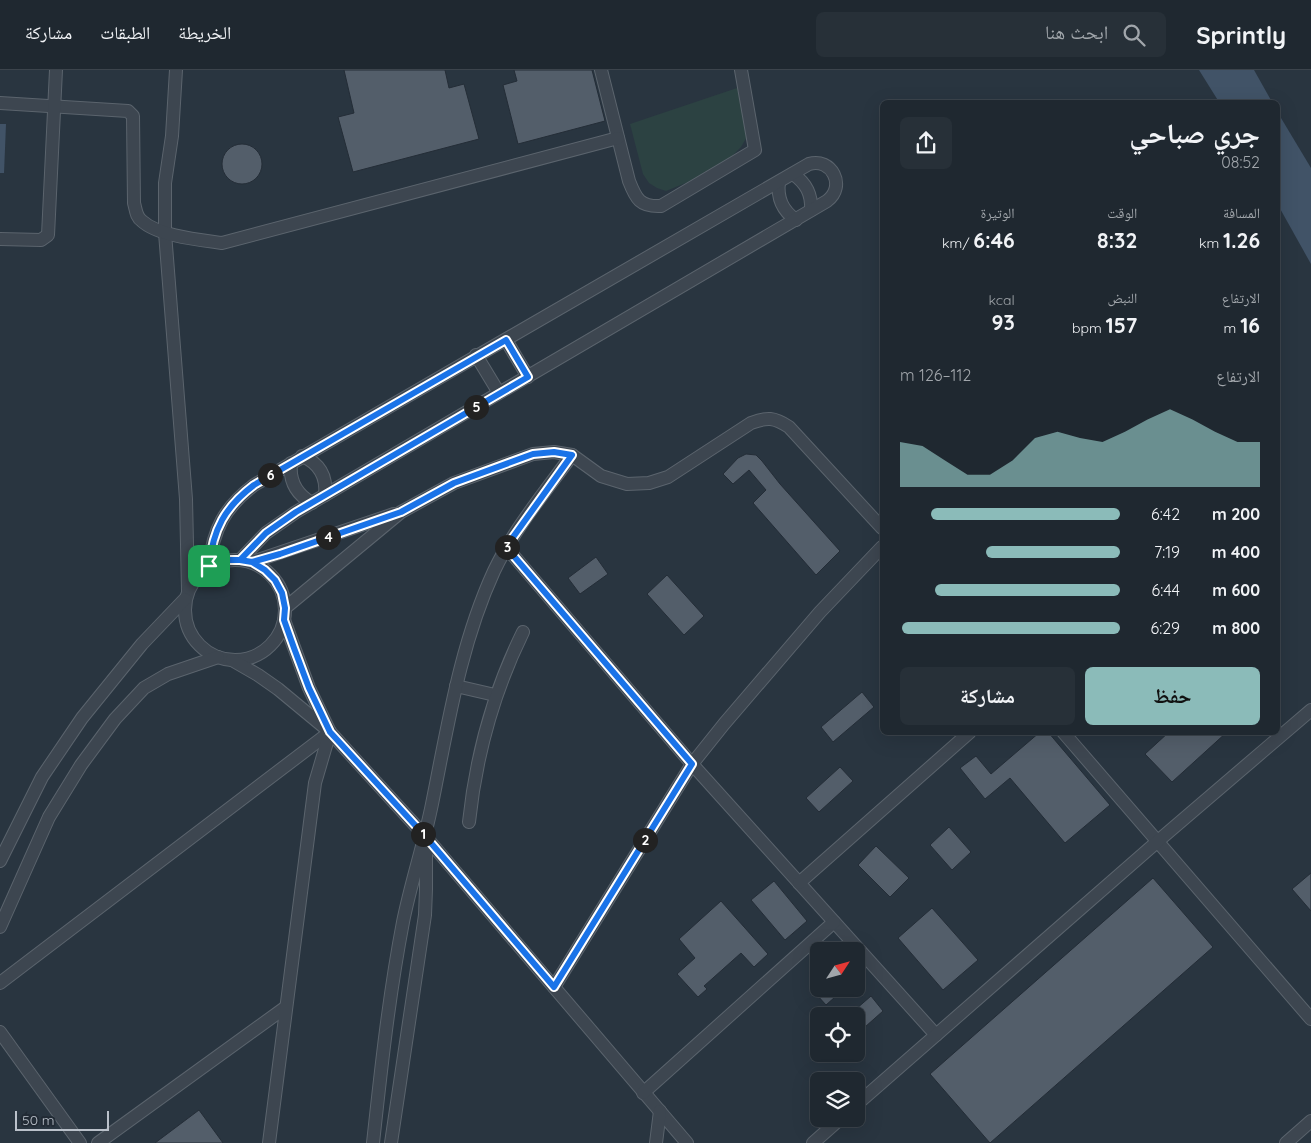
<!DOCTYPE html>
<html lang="ar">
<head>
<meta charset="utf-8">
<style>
	:root { --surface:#1f2830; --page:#273038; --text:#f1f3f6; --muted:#a1a6ab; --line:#3c444c; --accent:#8bbbb9 }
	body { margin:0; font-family:Quicksand,"Noto Naskh Arabic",sans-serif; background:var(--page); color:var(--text); direction:rtl; height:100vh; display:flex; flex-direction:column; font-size:19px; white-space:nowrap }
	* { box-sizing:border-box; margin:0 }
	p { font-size:16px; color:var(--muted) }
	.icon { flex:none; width:28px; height:28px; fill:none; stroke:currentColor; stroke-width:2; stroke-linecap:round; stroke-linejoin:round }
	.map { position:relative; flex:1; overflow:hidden; direction:ltr }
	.side { position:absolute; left:880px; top:30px; width:400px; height:635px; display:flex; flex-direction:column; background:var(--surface); border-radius:8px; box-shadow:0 5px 20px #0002,0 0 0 1px var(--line); direction:rtl }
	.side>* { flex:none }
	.needle { width:32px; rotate:54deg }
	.buttons { position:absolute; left:810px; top:872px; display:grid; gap:10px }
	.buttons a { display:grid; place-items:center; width:55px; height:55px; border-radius:8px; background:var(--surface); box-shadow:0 5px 20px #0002,0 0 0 1px var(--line); font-size:25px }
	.scale { position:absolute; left:15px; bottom:12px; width:94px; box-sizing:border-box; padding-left:5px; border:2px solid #bac1ca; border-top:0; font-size:14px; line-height:18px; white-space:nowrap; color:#bac1ca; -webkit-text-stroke:4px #222b35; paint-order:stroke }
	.pin { position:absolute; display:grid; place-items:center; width:42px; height:42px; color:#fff; margin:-21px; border-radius:10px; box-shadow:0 2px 8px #0006 }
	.km { position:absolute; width:25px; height:25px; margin:-12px; border-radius:50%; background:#222; color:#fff; font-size:14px; line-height:25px; text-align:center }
	.round { display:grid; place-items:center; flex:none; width:52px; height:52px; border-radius:8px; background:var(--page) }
	.overview { display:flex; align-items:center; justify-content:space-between; height:85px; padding:0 20px }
	h1 { font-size:28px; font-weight:800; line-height:38px }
	.metrics { display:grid; grid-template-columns:repeat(3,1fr); gap:8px; height:85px; padding:5px 20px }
	.metrics div { display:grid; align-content:center }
	.metrics b { font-size:21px; font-weight:800 }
	.metrics small { font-size:14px; font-weight:400 }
	.metrics p { font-size:14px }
	.chart { height:140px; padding:10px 20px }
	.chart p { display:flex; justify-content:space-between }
	.chart svg { width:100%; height:90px; margin-top:5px; fill:var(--accent); opacity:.7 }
	.primary-button { display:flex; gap:10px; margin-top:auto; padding:10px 20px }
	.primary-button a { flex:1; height:58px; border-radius:8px; background:var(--accent); color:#111; font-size:20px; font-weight:800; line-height:58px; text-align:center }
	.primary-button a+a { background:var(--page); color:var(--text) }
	ul { padding:0 20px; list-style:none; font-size:16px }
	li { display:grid; grid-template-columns:80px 60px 1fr; align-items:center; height:38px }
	li i { height:12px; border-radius:6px; background:var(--accent) }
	header { display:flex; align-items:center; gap:30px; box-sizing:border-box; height:70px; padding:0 25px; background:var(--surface); border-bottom:1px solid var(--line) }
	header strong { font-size:24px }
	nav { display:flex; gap:28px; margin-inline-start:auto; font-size:18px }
	.search { width:350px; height:45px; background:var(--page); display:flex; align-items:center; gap:12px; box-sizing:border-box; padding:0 18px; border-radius:8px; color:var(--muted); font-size:19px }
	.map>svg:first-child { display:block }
	.green { fill:#2c4242 }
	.water { fill:#415367 }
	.building { fill:#535e6a; stroke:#242d37 }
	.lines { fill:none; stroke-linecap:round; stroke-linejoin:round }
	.minor-casing { stroke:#5b646d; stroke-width:14 }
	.minor { stroke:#3d4650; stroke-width:12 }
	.route-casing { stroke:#fff; stroke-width:10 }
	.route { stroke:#1a73e8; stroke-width:6 }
</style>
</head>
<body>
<header>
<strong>Sprintly</strong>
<div class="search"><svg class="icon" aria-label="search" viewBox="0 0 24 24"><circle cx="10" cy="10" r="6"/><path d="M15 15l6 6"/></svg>ابحث هنا</div>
<nav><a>الخريطة</a><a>الطبقات</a><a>مشاركة</a></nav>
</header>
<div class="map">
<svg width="1311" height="1073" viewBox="0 0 1311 1073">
	<rect width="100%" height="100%" fill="#293540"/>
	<polygon class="green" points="743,16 748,65 741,77 731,87 688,112 666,121 657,118 649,113 643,104 630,54"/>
	<g class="water">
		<polygon points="1199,0 1254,0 1272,32 1219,32"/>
		<polygon points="1278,43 1311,98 1311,194 1278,135"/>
		<polygon points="0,54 6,54 4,103 0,103"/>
	</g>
	<g class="building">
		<polygon points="344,0 445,0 449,18 464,14 479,69 353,102 338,47 354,43"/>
		<polygon points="514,0 592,0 605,51 518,74 503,15 517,11"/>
		<circle cx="242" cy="94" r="20"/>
		<polygon points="746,384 756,385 762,391 780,414 840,481 816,505 753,433 766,420 749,400 733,414 723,404 738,388"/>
		<polygon points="596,487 608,504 580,524 568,508"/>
		<polygon points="667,505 704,546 684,565 647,524"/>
		<polygon points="862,622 874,637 833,672 821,657"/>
		<polygon points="1040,662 1048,662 1110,735 1065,773 1010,708 985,729 960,698 976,686 991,704"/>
		<polygon points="1169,662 1227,662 1172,712 1145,684"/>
		<polygon points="840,697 853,711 819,742 806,728"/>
		<polygon points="949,757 971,782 952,800 930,775"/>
		<polygon points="876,776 909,808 890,827 858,795"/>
		<polygon points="1311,803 1311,841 1292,819"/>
		<polygon points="1153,808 1213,877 990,1073 930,1004"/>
		<polygon points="774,811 807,851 785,870 751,830"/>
		<polygon points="721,831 768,884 754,897 741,883 704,916 707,919 698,927 677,904 695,888 679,869"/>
		<polygon points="932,838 978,890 943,920 898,868"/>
		<polygon points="825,919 844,919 826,935 817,925"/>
		<polygon points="871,926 883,941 856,965 856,946 848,946"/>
		<polygon points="199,1040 223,1073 155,1073"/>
	</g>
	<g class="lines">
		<g class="minor-casing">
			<g id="minor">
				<polyline points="176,0 172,66 165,113 165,163 186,429 188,520"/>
				<path d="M 601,0 L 629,111 C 636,129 640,137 661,136 L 755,80 L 741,0"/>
				<path d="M 0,33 L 128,41 L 133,46 L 134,133 C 136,140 136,147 142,151 C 158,166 201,170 222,173 L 618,68"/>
				<path d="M 793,104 C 806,113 812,124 811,140"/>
				<path d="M 779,112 C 777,128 782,140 796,150"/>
				<polyline points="0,169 41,170 48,165 56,0"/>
				<polyline points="506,270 528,307"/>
				<polyline points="476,285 499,323"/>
				<path d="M 302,386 C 319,393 327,406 325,425"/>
				<path d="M 291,393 C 289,411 296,424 312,433"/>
				<polyline points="506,477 692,694 936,965"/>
				<circle cx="235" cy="540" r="50"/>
				<polyline points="252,492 394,444"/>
				<path d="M 209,496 C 213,459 225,437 254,415 L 809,94 C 831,87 847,116 827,131 L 296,442 L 266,463 L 240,490"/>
				<path d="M 285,538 L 401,442 L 454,413 L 533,384 L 554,382 L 572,385 L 601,406 L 627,414 L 649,413 L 668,407 L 751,353 C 767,347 774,347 789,357 L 882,458"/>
				<polyline points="232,590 258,605 278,619 330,662 425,766 687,1073"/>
				<polyline points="456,616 495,625"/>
				<polyline points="1063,662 1311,949"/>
				<path d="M 469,752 C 476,685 493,623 523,562"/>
				<polyline points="0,791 42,707 82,648 142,574 185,529"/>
				<polyline points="799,813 970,662"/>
				<polyline points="0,857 49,747 81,695 115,649 144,618 168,604 218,587"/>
				<polyline points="0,913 330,662"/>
				<polyline points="554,917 692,694 724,654 820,542 882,477"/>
				<polyline points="0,962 80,1073"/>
				<polyline points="643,1023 834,852"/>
				<polyline points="856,1035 1158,771 1311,640"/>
				<polyline points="98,1073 286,937"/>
				<polyline points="269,1073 315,713 330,662 309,618 284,550"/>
				<path d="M 373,1073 C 381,999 389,925 403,852 C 411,812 424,774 432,734 C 448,655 460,575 494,501 C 514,459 545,422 572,385"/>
				<polyline points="391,1073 425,845 426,819 426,776"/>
				<polyline points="656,1073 660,1041"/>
				<polyline points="813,1073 840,1049"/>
				<polyline points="1286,1073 1311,1051"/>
			</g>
		</g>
		<use href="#minor" class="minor"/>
	</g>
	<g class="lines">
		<g class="route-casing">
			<path id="route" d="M 209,496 L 224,490 L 240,490 L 252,492 L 265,500 L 275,510 L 282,523 L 285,538 L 284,550 L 294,578 L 309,618 L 330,662 L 425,766 L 554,917 L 692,694 L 506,477 L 572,385 L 554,382 L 533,384 L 454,413 L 401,442 L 280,484 L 252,492 L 240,490 L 266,463 L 296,442 L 528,307 L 506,270 L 254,415 C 225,437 213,459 209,496"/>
		</g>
		<use href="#route" class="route"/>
	</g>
</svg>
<div class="buttons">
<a><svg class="needle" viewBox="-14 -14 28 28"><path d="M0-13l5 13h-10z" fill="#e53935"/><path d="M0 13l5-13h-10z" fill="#a1a6ab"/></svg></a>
<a><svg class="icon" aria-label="locate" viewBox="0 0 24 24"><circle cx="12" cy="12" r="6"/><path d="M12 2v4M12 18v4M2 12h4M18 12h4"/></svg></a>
<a><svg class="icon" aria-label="layers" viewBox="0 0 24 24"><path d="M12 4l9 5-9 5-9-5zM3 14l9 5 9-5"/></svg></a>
</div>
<div class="scale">50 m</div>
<div class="pin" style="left:209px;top:496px;background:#1e9e55"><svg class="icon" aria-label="arrive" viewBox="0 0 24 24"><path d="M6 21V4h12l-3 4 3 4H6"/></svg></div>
<b class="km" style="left:423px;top:764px">1</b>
<b class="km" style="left:645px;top:770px">2</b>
<b class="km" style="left:507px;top:477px">3</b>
<b class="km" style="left:328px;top:467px">4</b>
<b class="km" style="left:476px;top:337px">5</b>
<b class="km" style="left:270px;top:405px">6</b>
<section class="side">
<div class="overview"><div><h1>جري صباحي</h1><p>08:52</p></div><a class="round"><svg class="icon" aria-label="share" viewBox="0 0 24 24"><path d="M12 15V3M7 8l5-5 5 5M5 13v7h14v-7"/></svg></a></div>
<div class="metrics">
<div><p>المسافة</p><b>1.26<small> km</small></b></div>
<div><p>الوقت</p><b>8:32</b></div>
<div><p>الوتيرة</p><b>6:46<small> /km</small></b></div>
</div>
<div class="metrics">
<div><p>الارتفاع</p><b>16<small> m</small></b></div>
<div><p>النبض</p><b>157<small> bpm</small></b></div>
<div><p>kcal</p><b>93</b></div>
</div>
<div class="chart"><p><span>الارتفاع</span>112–126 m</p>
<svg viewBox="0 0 160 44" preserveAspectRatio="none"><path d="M0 44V22L10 24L20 31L30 38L40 38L50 31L60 20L70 17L80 20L90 22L100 17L110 11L120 6L130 11L140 17L150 22L160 22V44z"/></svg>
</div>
<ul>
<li><b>200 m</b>6:42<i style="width:86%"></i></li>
<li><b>400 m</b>7:19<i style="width:61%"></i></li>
<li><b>600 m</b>6:44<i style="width:84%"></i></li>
<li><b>800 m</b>6:29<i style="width:99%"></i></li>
</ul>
<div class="primary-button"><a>حفظ</a><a>مشاركة</a></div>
</section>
</div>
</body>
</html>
